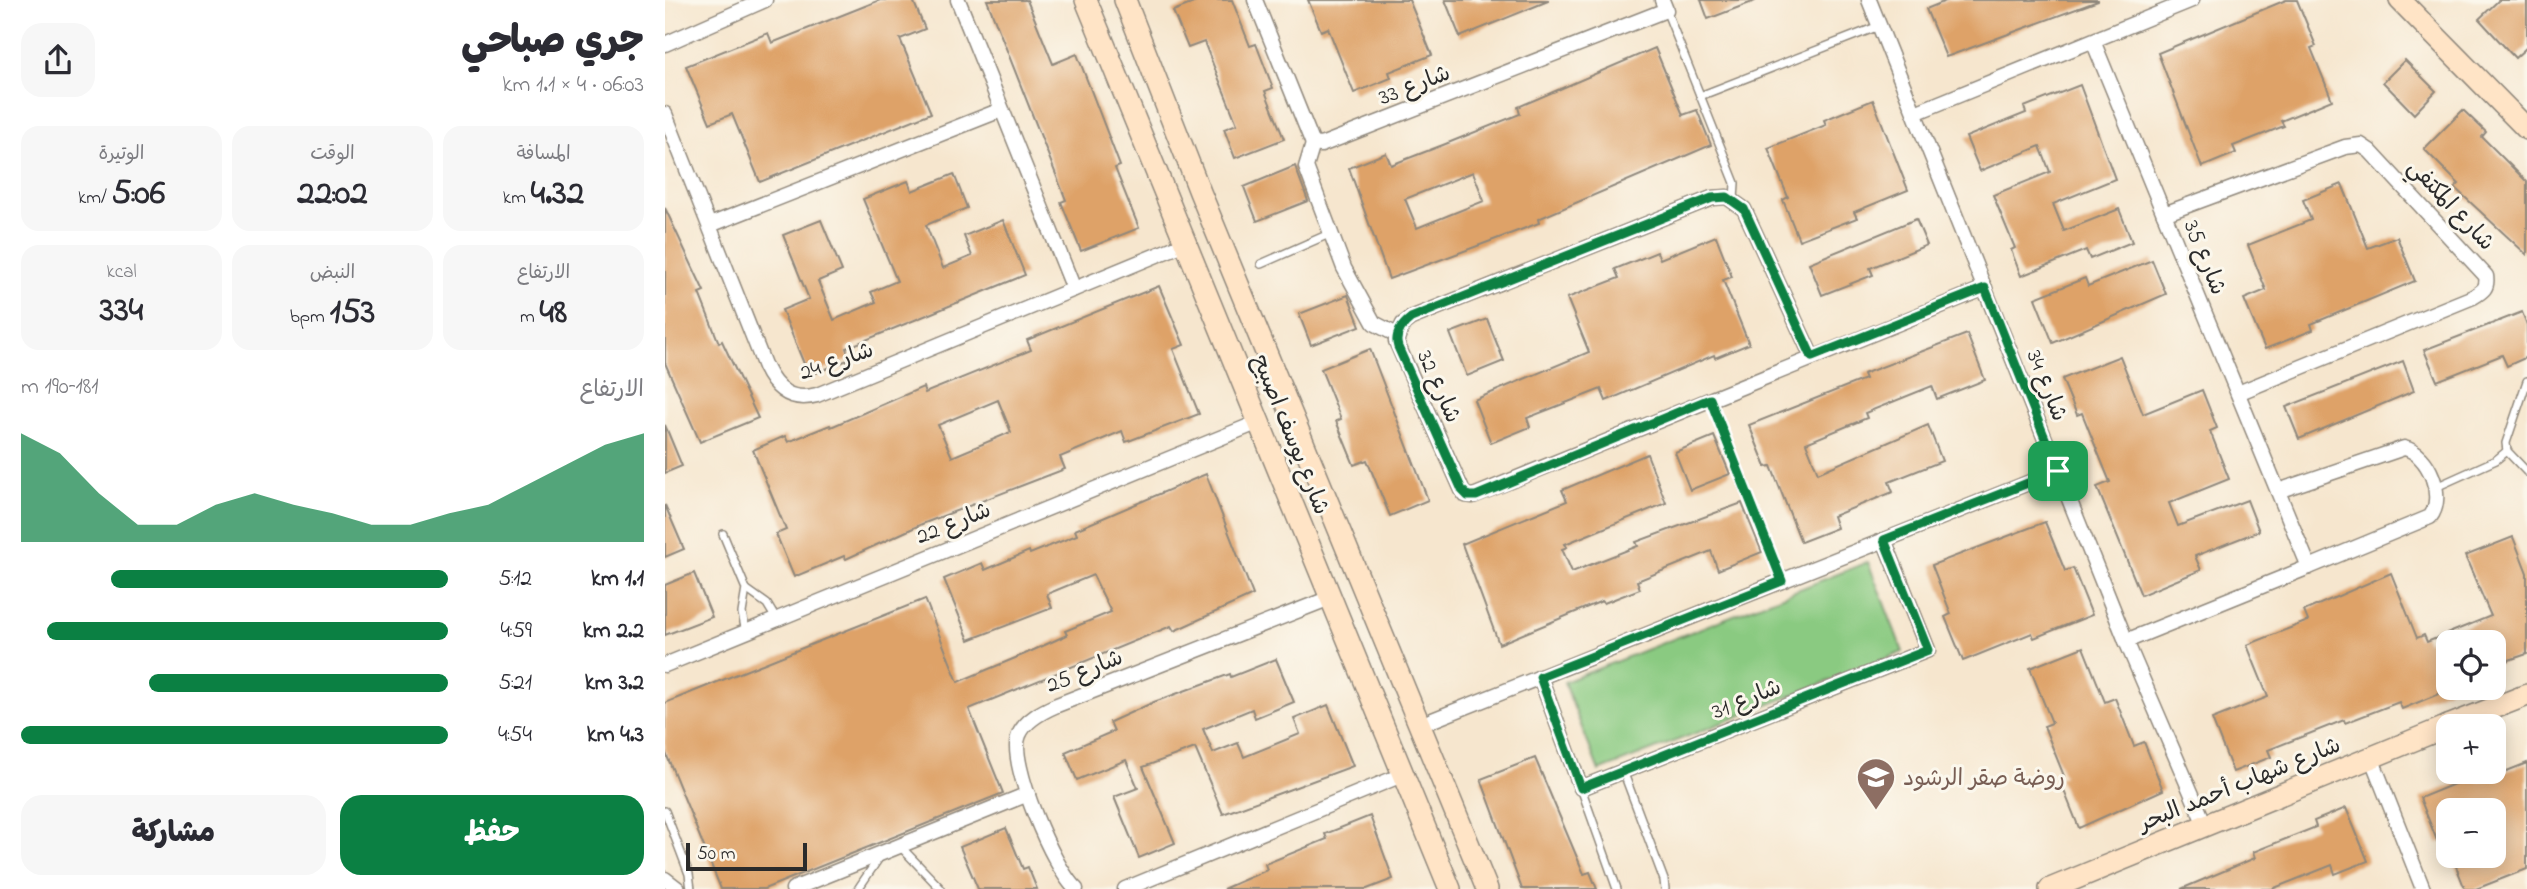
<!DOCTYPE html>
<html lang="ar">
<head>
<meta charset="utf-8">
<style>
	:root { --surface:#fff; --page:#f7f7f7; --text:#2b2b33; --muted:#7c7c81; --accent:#0b8043 }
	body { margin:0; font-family:"Indie Flower","Playpen Sans Arabic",sans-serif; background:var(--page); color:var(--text); direction:rtl; height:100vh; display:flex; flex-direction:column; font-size:26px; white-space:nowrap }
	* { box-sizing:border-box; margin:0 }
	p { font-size:23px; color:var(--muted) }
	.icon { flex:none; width:38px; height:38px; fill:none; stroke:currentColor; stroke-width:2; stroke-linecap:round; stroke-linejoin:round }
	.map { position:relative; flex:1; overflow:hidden; direction:ltr }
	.sheet { display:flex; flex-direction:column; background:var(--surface); width:665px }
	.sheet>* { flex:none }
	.controls { position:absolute; left:1771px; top:630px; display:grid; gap:14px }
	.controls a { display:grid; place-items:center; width:70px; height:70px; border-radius:14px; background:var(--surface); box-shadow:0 4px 18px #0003; font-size:35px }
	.scale { position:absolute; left:21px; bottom:18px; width:121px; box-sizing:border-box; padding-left:7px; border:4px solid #2b2b2b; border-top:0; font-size:19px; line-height:24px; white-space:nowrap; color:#2b2b2b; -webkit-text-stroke:5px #fbf7ec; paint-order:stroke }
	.pin { position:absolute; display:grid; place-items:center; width:60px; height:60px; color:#fff; margin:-30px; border-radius:14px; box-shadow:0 4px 10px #0006 }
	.round { display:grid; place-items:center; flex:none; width:74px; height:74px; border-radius:21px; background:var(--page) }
	.summary { display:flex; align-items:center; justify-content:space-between; height:119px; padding:0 21px }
	h1 { font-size:38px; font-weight:800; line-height:52px }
	.figures { display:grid; grid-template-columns:repeat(3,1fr); gap:10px; height:119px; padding:7px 21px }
	.figures div { display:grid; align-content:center; border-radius:18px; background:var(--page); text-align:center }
	.figures b { font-size:35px; font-weight:800 }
	.figures small { font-size:19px; font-weight:400 }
	.figures p { font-size:19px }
	.chart { height:196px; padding:14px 21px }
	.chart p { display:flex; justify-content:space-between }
	.chart svg { width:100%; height:126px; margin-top:7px; fill:var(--accent); opacity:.7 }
	.action { display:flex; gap:14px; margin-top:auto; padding:14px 21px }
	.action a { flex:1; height:80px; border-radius:21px; background:var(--accent); color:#fff; font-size:28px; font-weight:800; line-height:80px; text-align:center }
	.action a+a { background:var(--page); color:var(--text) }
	ul { padding:0 21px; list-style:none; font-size:23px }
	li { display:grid; grid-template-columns:112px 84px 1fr; align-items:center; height:52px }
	li i { height:18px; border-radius:9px; background:var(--accent) }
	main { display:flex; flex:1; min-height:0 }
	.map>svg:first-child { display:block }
	.green { fill:#8aca81; stroke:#5a7a56; stroke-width:2 }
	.building { fill:#dea267; fill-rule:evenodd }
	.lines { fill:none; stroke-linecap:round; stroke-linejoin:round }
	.lane-casing { stroke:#90887c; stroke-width:10 }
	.street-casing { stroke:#90887c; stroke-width:17 }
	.secondary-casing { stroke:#90887c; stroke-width:24 }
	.lane { stroke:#fff; stroke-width:7 }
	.street { stroke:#fff; stroke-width:14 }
	.secondary { stroke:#ffe4c6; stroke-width:21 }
	.route-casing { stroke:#fff; stroke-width:14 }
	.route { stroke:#0b8043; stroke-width:9 }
	.labels { text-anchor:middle; stroke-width:6; stroke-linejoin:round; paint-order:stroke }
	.street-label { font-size:23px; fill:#2b2b2b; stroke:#fbf7ec }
	.education-label { font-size:23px; fill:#785e54; stroke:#fbf7ec; text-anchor:start }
</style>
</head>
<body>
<main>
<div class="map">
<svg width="1862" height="889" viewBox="0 0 1862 889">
	<rect width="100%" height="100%" fill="#fbf7ec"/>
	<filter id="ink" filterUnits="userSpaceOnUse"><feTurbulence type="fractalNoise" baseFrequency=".0143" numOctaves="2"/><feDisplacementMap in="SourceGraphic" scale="14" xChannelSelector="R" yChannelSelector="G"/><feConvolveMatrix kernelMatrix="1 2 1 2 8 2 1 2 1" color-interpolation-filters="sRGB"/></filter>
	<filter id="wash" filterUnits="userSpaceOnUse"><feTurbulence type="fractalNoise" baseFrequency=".00686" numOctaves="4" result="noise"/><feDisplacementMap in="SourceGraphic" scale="28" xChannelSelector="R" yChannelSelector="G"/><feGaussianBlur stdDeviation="1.57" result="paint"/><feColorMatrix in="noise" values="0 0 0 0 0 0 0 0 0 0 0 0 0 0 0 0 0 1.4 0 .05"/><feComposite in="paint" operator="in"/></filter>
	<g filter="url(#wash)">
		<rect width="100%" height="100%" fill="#f6e6ce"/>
		<polygon class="green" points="1203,562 1238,652 934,771 899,682"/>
		<g id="blocks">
			<g class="building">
				<polygon points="215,0 248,0 260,29 235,39 266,113 95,182 67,114 45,123 21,66 103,33 107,43"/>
				<polygon points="322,0 362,0 388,64 412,54 455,166 450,168 474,228 416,251 396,202 401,200"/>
				<polygon points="536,0 567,0 585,46 591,44 608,88 600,91 619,139 570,158 559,129 572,124 539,42 523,48 508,11"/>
				<polygon points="643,0 744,0 767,55 724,72 726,78 689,93 663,28 656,31"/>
				<polygon points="780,0 883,0 883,1 795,37"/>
				<polygon points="1036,0 1090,0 1090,1 1043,19"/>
				<polygon points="1283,0 1433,0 1433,1 1281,57 1261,9"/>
				<polygon points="1621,0 1632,0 1651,46 1646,48 1667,100 1616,121 1619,126 1568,146 1571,153 1537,167 1493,53"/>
				<polygon points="1834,0 1862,0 1862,47 1850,58 1814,19"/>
				<path d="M 990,48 L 1018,115 L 1032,110 L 1046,145 L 873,219 L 874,223 L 724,279 L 684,168 L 721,153 L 726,165 L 778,145 L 855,114 L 853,107 ZM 808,172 L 819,201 L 752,228 L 740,199 Z"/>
				<polygon points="1740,60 1771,91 1749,114 1718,82"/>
				<polygon points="1415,85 1450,179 1388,204 1399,231 1454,209 1467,242 1425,259 1421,250 1356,276 1346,250 1350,248 1328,195 1385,172 1375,146 1315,171 1301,137 1361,113 1359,107"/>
				<polygon points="1208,100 1243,190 1189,212 1192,218 1134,240 1118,200 1123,197 1103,148 1161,125 1159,120"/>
				<polygon points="1798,110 1821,132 1817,137 1862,182 1862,255 1790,188 1794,184 1759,149"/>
				<polygon points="630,166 643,201 592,221 579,187"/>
				<polygon points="289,174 302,208 261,225 278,268 307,256 299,236 338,220 360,275 181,348 185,359 144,376 117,310 144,299 118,235 156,220 177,271 153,281 169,320 211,302 206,292 232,281 198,199 243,181 247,191"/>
				<polygon points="1677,184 1703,248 1732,237 1750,281 1646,324 1648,330 1600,349 1579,299 1601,290 1583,245 1646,220 1638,200"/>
				<polygon points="0,208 39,291 34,293 54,343 57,341 93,418 35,442 0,363"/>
				<polygon points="1251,219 1262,245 1205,268 1208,275 1157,295 1144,263"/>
				<polygon points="1051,236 1067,277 1058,280 1084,344 1050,358 1049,355 941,401 936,389 862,418 865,427 826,443 809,400 924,352 902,298 954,278 950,269 992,252 995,259"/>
				<polygon points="1487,260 1501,294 1388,343 1370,298 1420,278 1423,286"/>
				<path d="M 494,286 L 519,345 L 508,349 L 534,414 L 461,442 L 457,431 L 395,457 L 400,469 L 257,524 L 181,559 L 179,556 L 129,577 L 111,534 L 121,530 L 88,450 L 120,436 L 123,442 L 165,425 L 166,427 L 258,387 L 260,393 L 366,350 L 362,340 ZM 333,400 L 346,432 L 287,457 L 273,425 Z"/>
				<polygon points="683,295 695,326 646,345 634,314"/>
				<polygon points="1857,312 1862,325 1862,357 1842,366 1837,355 1772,381 1759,350"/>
				<polygon points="822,319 839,361 802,376 785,333"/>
				<polygon points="1302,334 1320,380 1272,399 1267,386 1200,413 1202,418 1141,443 1153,473 1263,425 1277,461 1224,482 1228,492 1168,516 1172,528 1136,542 1106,466 1101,467 1084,425 1200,379 1198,374"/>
				<polygon points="705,349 763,500 725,516 702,460 689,465 671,421 676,419 656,369"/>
				<polygon points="1455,356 1478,414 1537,390 1552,428 1545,431 1564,479 1504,503 1513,526 1582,500 1594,531 1530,556 1536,570 1476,595 1432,487 1445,482 1417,413 1412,415 1397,379"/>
				<polygon points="1738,361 1749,391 1634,439 1621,407"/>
				<polygon points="0,425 17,466 0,473"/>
				<polygon points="1049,436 1065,474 1025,490 1010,452"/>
				<polygon points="982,454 1001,503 900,544 902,547 897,549 907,572 973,546 971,542 1077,503 1097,552 1053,570 1046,551 972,581 975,589 939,603 937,601 834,644 797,544 902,501 897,490"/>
				<polygon points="541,474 588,595 509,631 506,626 304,709 338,793 99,889 56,889 0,751 0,703 260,599 293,682 360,654 402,635 400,631 446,612 428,575 382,594 387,608 304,640 279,579 317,563 320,570 364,551 365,554 412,535 410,530"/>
				<polygon points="0,505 19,549 0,557"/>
				<polygon points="1380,522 1400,571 1408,568 1427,615 1369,638 1367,633 1298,661 1280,617 1286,614 1267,565"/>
				<polygon points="1848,537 1862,573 1862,654 1829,665 1829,642 1783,642 1783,690 1737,709 1734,702 1680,723 1679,720 1603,750 1606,757 1568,772 1547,719 1603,697 1582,645 1643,621 1639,611 1726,573 1752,638 1759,635 1762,642 1826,616 1800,556"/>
				<polygon points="29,573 47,617 0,635 0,585"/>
				<polygon points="1418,647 1440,702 1450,698 1469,746 1479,742 1498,790 1414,828 1394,778 1399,776 1379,726 1387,723 1365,668"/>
				<polygon points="611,659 629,702 590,718 587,709 538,729 548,753 573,743 579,757 635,734 629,719 663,705 688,766 558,814 530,748 478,767 510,843 474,858 449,797 473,788 461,760 412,780 400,752 449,731 445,722 489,702 565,674 566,677"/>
				<polygon points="870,758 919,874 925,872 932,889 857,889 816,779"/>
				<polygon points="1862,763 1862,869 1811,889 1800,889 1789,861 1804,856 1829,856 1829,810 1783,810 1783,839 1773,843 1755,798 1811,775 1814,782"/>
				<polygon points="1681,808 1703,861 1670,874 1667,865 1607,889 1516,889 1590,858 1588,852 1651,827 1649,821"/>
				<polygon points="705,816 728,879 702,889 558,889 602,870 600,864 662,839 660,834"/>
				<polygon points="341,828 358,869 363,867 372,889 313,889 295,847"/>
			</g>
		</g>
	</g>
	<g filter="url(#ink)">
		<use href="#blocks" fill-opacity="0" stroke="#90887c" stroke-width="2"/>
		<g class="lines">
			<g class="lane-casing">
				<g id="lane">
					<polyline points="1001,10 1070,183 1069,200"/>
					<polyline points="1035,96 1214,26"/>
					<polyline points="596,264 664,234"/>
					<polyline points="1862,381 1841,443 1842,451 1862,472"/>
					<polyline points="1045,399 1116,580"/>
					<polyline points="1771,487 1831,460 1842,451"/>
					<polyline points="58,534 81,589 102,604 111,619"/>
					<polyline points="81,632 77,613 81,589"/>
					<polyline points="958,771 999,880 1000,889"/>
					<polyline points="916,788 952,889"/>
					<polyline points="0,811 24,874 26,889"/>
					<polyline points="236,847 276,889"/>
					<polyline points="193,889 214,858"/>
				</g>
			</g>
			<g class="street-casing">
				<g id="street">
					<polyline points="293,0 409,289"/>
					<polyline points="590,0 648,144"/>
					<polyline points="1204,0 1461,641 1540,825"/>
					<polyline points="1428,41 1644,567 1461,641"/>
					<polyline points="0,44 100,0"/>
					<polyline points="1250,113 1527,0"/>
					<path d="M 0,114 L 100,367 C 111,390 126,402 152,395 L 521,243"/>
					<polyline points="648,144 656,145 1001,10 997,0"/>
					<polyline points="648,144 641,167 679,268 709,323 732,335"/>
					<path d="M 1499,214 L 1680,147 L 1696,145 L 1705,151 L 1821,276 C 1823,288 1818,291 1808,297 L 1573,393"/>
					<polyline points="45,225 336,110"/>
					<polyline points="1147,357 1079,209 1062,197 1047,198 746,318 738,324 731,341 797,490 800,495 808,496 1320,288"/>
					<path d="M 1613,491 L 1739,448 C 1764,453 1781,497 1765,517 L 1644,567"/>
					<polyline points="0,665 594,422"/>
					<polyline points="875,677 916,788 1263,650 1219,540"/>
					<polyline points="755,725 1393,471"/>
					<polyline points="1706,757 1758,889"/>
					<polyline points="0,879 13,889"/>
					<polyline points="128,889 363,794"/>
					<path d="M 411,889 C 390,871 342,761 354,735 C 360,720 378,711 392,705 L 665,598"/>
					<polyline points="460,889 737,775"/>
				</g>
			</g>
			<g class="secondary-casing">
				<g id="secondary">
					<polyline points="421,0 785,889"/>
					<polyline points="460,0 535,192 822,889"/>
					<polyline points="1735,0 1862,129"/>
					<polyline points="1783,726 1862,695"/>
					<polyline points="1385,889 1783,726"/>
				</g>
			</g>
			<use href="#lane" class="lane"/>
			<use href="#street" class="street"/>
			<use href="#secondary" class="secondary"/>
		</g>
	</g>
	<g class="lines" filter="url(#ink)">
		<g class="route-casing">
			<path id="route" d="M 1062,197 L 1079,209 L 1147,357 L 1320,288 L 1393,471 L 1219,540 L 1263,650 L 916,788 L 875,677 L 1117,581 L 1045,399 L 811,496 L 803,496 L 797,490 L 733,347 C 729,335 737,325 746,318 L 1047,198 Z"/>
		</g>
		<use href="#route" class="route"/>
	</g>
	<defs>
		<g id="school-pin" transform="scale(2.0125)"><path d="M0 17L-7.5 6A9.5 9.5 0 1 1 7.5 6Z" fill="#8d6e63" stroke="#fbf7ec"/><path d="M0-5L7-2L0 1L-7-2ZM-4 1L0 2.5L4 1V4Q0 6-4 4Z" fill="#fff"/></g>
	</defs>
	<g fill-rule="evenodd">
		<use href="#school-pin" x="1211" y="777"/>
	</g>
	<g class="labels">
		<g class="street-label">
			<text transform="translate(749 84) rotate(-21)" y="8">شارع 33</text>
			<text transform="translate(1787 204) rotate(47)" y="8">شارع المكتفي</text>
			<text transform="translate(1541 257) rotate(68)" y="8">شارع 35</text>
			<text transform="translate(171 360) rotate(-19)" y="8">شارع 24</text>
			<text transform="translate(1383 385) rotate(68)" y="8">شارع 34</text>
			<text transform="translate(775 386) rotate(66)" y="8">شارع 32</text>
			<text transform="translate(627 434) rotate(68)" y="8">شارع يوسف اصبيح</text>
			<text transform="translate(288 522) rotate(-22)" y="8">شارع 22</text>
			<text transform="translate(419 670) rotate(-22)" y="8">شارع 25</text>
			<text transform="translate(1081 698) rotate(-22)" y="8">شارع 31</text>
			<text transform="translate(1574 783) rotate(-22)" y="8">شارع شهاب أحمد البحر</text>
		</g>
		<g class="education-label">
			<text x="1238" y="785">روضة صقر الرشود</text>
		</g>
	</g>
</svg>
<div class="controls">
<a><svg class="icon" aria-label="locate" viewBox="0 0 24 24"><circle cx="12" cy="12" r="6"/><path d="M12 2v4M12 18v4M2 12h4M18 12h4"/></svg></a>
<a>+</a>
<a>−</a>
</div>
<div class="scale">50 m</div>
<div class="pin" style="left:1393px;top:471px;background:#1e9e55"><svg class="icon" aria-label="arrive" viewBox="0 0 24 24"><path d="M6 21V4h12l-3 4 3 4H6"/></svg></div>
</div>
<section class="sheet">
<div class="summary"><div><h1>جري صباحي</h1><p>06:03 · 4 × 1.1 km</p></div><a class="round"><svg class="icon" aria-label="share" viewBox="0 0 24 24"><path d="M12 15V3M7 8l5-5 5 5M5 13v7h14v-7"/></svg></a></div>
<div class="figures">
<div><p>المسافة</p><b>4.32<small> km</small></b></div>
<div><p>الوقت</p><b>22:02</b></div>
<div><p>الوتيرة</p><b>5:06<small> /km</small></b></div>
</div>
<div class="figures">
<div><p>الارتفاع</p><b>48<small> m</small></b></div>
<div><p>النبض</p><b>153<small> bpm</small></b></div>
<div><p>kcal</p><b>334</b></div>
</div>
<div class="chart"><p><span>الارتفاع</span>181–190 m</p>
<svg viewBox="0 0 160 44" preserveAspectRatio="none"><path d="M0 44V6L10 13L20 27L30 38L40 38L50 31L60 27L70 31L80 34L90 38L100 38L110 34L120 31L130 24L140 17L150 10L160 6V44z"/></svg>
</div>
<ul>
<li><b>1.1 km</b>5:12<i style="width:79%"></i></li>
<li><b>2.2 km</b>4:59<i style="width:94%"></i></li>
<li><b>3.2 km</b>5:21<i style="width:70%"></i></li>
<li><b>4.3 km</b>4:54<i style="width:100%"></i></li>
</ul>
<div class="action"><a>حفظ</a><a>مشاركة</a></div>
</section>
</main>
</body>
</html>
